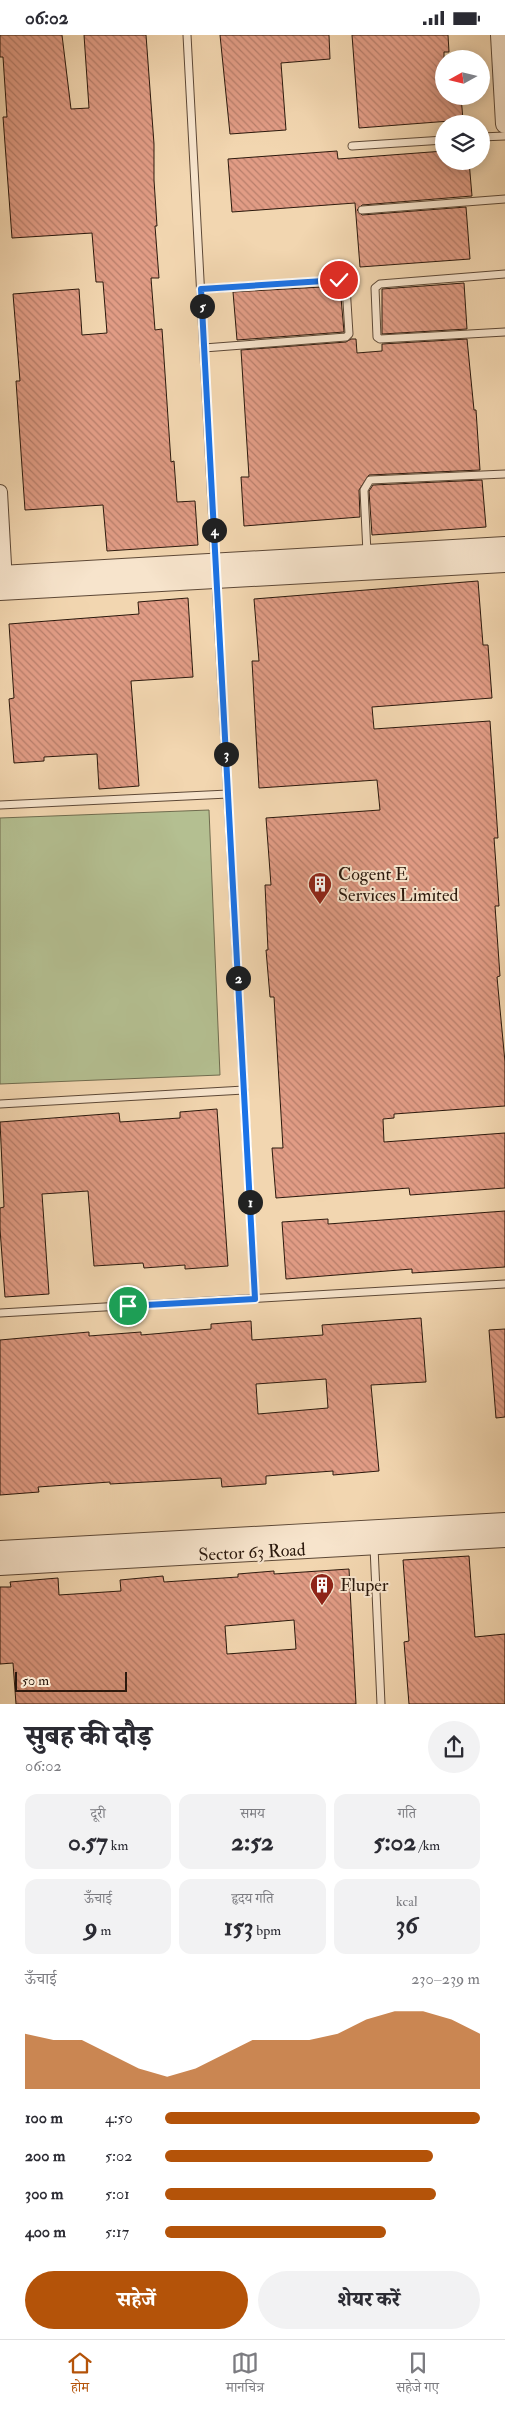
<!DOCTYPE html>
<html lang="hi">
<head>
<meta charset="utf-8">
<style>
	:root { --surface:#fff; --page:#f2f2f3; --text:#2b2b33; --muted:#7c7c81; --line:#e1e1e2; --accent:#b45309 }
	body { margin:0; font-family:"IM FELL Double Pica","Noto Serif Devanagari",serif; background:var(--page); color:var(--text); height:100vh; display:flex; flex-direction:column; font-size:19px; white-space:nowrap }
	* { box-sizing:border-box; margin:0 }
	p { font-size:16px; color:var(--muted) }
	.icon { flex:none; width:28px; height:28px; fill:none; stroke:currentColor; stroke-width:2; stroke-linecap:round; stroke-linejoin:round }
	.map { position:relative; height:1669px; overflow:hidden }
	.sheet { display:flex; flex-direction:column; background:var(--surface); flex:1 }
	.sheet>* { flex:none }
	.needle { width:32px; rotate:262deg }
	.controls { position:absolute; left:435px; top:15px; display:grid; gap:10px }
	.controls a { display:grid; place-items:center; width:55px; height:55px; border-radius:50%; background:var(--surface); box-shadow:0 2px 12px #0003; font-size:25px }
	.scale { position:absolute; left:15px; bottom:12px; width:112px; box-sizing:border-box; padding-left:5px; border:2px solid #2b190d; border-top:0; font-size:14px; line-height:18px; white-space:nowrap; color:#2b190d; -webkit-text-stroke:4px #f7e4cc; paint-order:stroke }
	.pin { position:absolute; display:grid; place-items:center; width:42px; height:42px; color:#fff; margin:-21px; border:2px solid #fff; border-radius:50%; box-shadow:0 1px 5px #0007 }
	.km { position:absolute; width:25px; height:25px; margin:-12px; border-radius:50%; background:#222; color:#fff; font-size:14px; line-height:25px; text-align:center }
	.round { display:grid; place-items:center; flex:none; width:52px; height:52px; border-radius:26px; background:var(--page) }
	.head { display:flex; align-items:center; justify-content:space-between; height:85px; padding:0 25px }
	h1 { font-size:28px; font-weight:800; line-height:38px }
	.figures { display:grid; grid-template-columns:repeat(3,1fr); gap:8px; height:85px; padding:5px 25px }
	.figures div { display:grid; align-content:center; border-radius:12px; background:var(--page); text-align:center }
	.figures b { font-size:25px; font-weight:800 }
	.figures small { font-size:14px; font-weight:400 }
	.figures p { font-size:14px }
	.chart { height:140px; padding:10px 25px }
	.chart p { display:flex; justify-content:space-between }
	.chart svg { width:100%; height:90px; margin-top:5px; fill:var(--accent); opacity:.7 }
	.cta { display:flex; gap:10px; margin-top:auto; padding:10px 25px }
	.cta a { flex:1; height:58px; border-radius:30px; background:var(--accent); color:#fff; font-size:20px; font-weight:800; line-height:58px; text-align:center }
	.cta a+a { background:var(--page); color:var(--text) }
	ul { padding:0 25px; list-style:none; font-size:16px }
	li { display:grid; grid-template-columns:80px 60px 1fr; align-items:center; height:38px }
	li i { height:12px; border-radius:6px; background:var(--accent) }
	.status { display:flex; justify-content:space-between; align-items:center; height:35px; padding:0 25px; background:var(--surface); direction:ltr }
	.status svg { height:14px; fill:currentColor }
	.menu { display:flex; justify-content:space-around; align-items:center; height:70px; border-top:1px solid var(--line); background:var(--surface); font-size:14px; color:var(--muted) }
	.menu a { display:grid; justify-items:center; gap:2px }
	.menu .current { color:var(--accent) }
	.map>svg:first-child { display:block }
	.park { fill:#b4bf91; stroke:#706c4f }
	.building { fill:url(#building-back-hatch); stroke:#2b190d; fill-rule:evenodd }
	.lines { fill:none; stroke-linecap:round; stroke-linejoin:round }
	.service-casing { stroke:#5d4836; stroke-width:9 }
	.minor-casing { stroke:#5d4836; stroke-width:16 }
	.tertiary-casing { stroke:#5d4836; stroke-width:20 }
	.service { stroke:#f7e4cc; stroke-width:7 }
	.minor { stroke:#f7e4cc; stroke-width:14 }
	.tertiary { stroke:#f7e4cc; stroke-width:18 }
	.route-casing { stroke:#fff; stroke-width:10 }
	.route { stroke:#1a73e8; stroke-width:6 }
	.labels { text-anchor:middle; stroke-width:4; stroke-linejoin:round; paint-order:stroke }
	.poi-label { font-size:18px; fill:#2b190d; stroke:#f7e4cc; text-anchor:start }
	.street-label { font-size:18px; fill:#2b190d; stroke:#f7e4cc }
</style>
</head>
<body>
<div class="status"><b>06:02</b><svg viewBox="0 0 49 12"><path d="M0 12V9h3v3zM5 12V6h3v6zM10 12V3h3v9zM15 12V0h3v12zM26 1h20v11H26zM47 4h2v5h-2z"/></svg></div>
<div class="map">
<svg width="505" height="1669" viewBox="0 0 505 1669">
	<defs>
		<pattern id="building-back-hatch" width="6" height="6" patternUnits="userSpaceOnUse" patternTransform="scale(1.25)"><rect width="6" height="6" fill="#e19c85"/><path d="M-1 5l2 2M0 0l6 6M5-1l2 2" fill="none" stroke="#b77e6b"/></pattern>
	</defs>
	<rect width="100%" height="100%" fill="#f2d6b0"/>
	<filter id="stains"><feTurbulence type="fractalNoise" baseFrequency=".004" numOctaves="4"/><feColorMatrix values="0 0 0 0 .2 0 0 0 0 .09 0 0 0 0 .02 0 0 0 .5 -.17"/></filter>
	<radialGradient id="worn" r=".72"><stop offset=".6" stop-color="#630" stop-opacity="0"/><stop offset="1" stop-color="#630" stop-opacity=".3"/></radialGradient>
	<polygon class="park" points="209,775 220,1040 0,1049 0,783"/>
	<g class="building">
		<polygon points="0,0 62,0 71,74 89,73 84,0 146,0 154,109 154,145 157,191 155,191 159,243 151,243 155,295 162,294 171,427 174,426 177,467 195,466 198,510 107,516 103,470 25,475 16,346 20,346 13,259 79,254 82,300 107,298 103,247 96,247 92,198 12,203 3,82 7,82 3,22 0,22"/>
		<polygon points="220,0 329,0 330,24 281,28 286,95 230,99"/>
		<polygon points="352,0 448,0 449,17 444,17 444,61 461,61 463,85 359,93"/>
		<polygon points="337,116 338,124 444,116 444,126 469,126 472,161 362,170 357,175 362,180 466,172 470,224 360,232 355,168 232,177 228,124"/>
		<polygon points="464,248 467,294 382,299 382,254"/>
		<polygon points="340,251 344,297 237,305 233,257"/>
		<polygon points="351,304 356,304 357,318 382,316 382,309 467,304 474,375 476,375 480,435 369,440 359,455 360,482 244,491 241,442 249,442 241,315 346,307"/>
		<polygon points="482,445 486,492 372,500 369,456 373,450"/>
		<polygon points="478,546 483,610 488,610 492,663 372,672 374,694 490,686 498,803 494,803 499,871 495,871 500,941 497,942 505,1027 505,1071 394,1079 394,1083 383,1084 384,1107 505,1098 505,1153 410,1160 409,1153 276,1163 272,1113 283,1113 274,962 270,962 266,915 268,915 265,850 271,850 266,783 380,775 377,745 259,753 252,626 259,626 254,564"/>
		<polygon points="188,563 193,642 131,646 139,751 99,754 97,719 44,722 44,726 14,728 9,664 14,663 9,589 139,579 138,567"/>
		<polygon points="217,1074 228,1231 185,1234 185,1230 144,1233 143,1228 94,1231 88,1156 42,1159 49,1259 5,1262 0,1194 0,1173 4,1172 0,1087 119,1078 120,1087 180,1083 180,1077"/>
		<polygon points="505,1176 505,1232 412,1238 412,1234 286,1244 282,1187 328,1184 328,1189"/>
		<path d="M 421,1283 L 426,1347 L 371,1350 L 379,1436 L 333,1440 L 333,1436 L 266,1441 L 266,1449 L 222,1452 L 221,1443 L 110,1449 L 110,1447 L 38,1452 L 39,1457 L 0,1460 L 0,1305 L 89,1297 L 89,1301 L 141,1297 L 141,1300 L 211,1294 L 211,1289 L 251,1286 L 252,1305 L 323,1300 L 322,1290 ZM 326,1344 L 328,1373 L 258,1379 L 256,1349 Z"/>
		<polygon points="505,1294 505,1382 496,1383 489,1295"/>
		<polygon points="469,1521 475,1602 505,1599 505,1669 409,1669 404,1607 409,1606 403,1525"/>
		<path d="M 349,1534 L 356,1669 L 16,1669 L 13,1628 L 0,1629 L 0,1552 L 11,1552 L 10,1547 L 58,1543 L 59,1560 L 121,1556 L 120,1545 L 163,1541 L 164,1547 L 238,1542 L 238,1539 L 274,1536 L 274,1539 ZM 294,1585 L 296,1614 L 227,1619 L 225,1591 Z"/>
	</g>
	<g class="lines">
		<g class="service-casing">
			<g id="service">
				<polyline points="187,0 215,527"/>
				<polyline points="481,102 505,101"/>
				<polyline points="352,111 444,105"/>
				<polyline points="362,175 505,164"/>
				<polyline points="505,239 380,249 375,253 377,302 380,304 505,297"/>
				<polyline points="201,254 343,245 346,251 349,299 346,302 204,313"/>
				<polyline points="367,518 364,455 370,445 505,439"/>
				<polyline points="216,545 255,1263"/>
				<polyline points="0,770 228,759"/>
				<polyline points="0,1069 244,1055"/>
				<polyline points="0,1278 505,1249"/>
				<polyline points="374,1512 381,1669"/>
			</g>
		</g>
		<g class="minor-casing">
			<polyline id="minor" points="0,457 5,548"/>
		</g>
		<g class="tertiary-casing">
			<g id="tertiary">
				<polyline points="500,0 505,89"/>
				<polyline points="0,540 505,511"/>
				<polyline points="0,556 505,528"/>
				<polyline points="0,1515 505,1487"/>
				<polyline points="0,1531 505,1503"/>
			</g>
		</g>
		<use href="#service" class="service"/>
		<use href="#minor" class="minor"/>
		<use href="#tertiary" class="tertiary"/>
	</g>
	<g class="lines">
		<g class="route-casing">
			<polyline id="route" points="128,1271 255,1264 201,254 339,245"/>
		</g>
		<use href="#route" class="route"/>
	</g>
	<defs>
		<g id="building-pin" transform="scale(1.25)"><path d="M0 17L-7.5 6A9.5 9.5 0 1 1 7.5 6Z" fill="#8f2418" stroke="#f7e4cc"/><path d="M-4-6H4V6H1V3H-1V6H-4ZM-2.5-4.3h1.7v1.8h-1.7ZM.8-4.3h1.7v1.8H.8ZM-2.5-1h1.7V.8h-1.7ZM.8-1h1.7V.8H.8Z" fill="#fff"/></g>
	</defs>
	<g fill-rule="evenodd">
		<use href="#building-pin" x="320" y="849"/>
		<use href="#building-pin" x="322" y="1550"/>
	</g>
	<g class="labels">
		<g class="poi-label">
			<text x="338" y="845">Cogent E<tspan x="338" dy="21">Services Limited</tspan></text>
			<text x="340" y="1556">Fluper</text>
		</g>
		<g class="street-label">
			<text transform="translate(252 1517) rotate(-3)" y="6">Sector 63 Road</text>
		</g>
	</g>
	<rect width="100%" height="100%" filter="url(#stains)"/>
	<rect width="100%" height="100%" fill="url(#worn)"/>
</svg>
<div class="controls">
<a><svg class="needle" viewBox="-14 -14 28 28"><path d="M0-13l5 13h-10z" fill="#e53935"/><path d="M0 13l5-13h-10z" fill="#7c7c81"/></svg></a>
<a><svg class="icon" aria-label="layers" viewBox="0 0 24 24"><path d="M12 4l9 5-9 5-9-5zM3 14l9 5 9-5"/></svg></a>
</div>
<div class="scale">50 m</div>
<div class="pin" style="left:128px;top:1271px;background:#1e9e55"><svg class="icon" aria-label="arrive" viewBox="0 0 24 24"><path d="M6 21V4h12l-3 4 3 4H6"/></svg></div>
<div class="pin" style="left:339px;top:245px;background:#d93025"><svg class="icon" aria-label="check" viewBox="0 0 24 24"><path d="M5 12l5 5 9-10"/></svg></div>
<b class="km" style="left:250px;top:1167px">1</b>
<b class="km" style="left:238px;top:943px">2</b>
<b class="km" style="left:226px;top:719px">3</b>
<b class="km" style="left:214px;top:495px">4</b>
<b class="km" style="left:202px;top:271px">5</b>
</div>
<section class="sheet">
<div class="head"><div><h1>सुबह की दौड़</h1><p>06:02</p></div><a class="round"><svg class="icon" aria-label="share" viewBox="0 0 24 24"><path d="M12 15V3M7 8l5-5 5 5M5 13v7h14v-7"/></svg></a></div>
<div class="figures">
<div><p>दूरी</p><b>0.57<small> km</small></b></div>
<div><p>समय</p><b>2:52</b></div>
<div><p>गति</p><b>5:02<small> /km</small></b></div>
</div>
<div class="figures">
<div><p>ऊँचाई</p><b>9<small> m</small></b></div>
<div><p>हृदय गति</p><b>153<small> bpm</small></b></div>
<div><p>kcal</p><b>36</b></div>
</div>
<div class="chart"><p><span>ऊँचाई</span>230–239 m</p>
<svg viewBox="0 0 160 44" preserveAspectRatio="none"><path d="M0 44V17L10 20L20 20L30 27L40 34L50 38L60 34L70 27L80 20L90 20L100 20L110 17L120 10L130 6L140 6L150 10L160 17V44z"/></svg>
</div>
<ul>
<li><b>100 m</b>4:50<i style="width:100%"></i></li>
<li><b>200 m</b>5:02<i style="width:85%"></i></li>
<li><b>300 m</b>5:01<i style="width:86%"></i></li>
<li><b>400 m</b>5:17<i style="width:70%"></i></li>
</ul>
<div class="cta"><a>सहेजें</a><a>शेयर करें</a></div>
</section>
<nav class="menu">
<a class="current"><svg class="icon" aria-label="home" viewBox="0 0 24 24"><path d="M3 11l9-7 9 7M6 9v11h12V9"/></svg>होम</a>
<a><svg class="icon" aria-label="map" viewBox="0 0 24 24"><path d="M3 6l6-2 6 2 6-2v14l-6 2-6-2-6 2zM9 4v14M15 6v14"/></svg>मानचित्र</a>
<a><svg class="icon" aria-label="saved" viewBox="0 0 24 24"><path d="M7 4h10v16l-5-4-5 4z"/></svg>सहेजे गए</a>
</nav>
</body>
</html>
